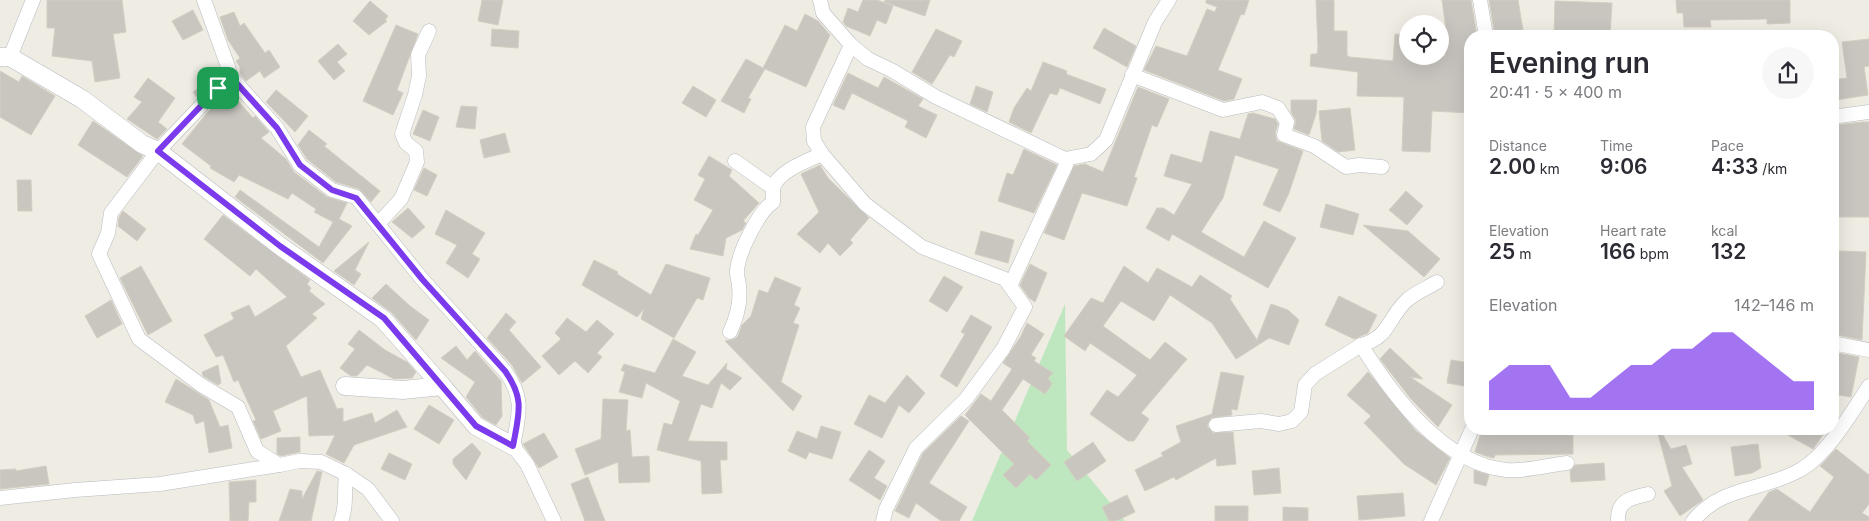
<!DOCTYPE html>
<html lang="en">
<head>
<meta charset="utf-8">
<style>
	:root { --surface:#fff; --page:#f7f7f7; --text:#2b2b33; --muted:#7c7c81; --accent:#7c3aed }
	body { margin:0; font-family:Inter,sans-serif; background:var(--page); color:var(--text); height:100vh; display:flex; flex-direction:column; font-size:19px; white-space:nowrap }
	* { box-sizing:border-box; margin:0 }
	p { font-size:16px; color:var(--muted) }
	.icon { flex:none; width:28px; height:28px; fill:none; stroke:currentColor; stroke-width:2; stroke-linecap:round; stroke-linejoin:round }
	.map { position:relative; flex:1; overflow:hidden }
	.panel { position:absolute; left:1464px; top:30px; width:375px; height:405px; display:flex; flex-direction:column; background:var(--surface); border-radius:20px; box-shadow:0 5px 20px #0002 }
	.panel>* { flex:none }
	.controls { position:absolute; left:1399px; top:15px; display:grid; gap:10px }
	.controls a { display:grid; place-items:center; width:50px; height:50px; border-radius:50%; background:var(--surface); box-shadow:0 5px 20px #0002; font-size:25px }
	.pin { position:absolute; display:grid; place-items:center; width:42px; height:42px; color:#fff; margin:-21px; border-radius:10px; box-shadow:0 2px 8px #0006 }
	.round { display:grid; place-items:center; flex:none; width:52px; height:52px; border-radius:26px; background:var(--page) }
	.headline { display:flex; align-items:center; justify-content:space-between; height:85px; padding:0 25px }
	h1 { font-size:28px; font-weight:600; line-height:38px }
	.metrics { display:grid; grid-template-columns:repeat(3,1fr); gap:8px; height:85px; padding:5px 25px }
	.metrics div { display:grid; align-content:center }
	.metrics b { font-size:21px; font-weight:600 }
	.metrics small { font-size:14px; font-weight:400 }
	.metrics p { font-size:14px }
	.chart { height:140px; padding:10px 25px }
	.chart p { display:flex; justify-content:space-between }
	.chart svg { width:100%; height:90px; margin-top:5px; fill:var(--accent); opacity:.7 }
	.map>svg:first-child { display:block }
	.green { fill:#bee7c0 }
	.building { fill:#c9c6c0; stroke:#d3cec1 }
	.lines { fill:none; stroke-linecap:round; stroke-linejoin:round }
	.minor-casing { stroke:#b8bbc0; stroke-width:15 }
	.tertiary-casing { stroke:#b8bbc0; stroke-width:19 }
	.minor { stroke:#fff; stroke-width:14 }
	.tertiary { stroke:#fff; stroke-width:18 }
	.route-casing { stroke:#fff; stroke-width:10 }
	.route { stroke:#7c3aed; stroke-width:6 }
</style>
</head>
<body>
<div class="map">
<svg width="1869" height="521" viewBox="0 0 1869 521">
	<rect width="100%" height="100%" fill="#eeece3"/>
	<polygon class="green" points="1065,304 1067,450 1125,521 972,521"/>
	<g class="building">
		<polygon points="47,0 122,0 126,32 113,34 120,78 95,82 92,61 52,56 55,28 47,28"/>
		<polygon points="482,0 503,0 498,25 478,21"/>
		<polygon points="863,0 877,0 893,6 886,24 877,20 870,36 846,26 843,22 848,8 858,12"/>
		<polygon points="885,0 930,0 925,16 884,2"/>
		<polygon points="1206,0 1249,0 1244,15 1241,14 1218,70 1242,79 1234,99 1224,101 1144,70 1156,46 1187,56 1207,9 1215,12 1217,7 1206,3"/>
		<polygon points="1316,0 1334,0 1334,31 1347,31 1347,55 1349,57 1393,61 1395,34 1408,35 1408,56 1445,56 1444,38 1447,37 1442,0 1471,0 1477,36 1470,36 1470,113 1432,111 1430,152 1402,151 1404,97 1357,96 1358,72 1310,66 1311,54 1317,54 1318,47"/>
		<polygon points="1489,0 1518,0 1524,36 1495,36"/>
		<polygon points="1676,0 1790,0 1790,23 1767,24 1767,19 1710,20 1711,27 1684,27 1683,13 1677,13"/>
		<polygon points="370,1 388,16 385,20 387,21 369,35 353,21"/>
		<polygon points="1555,1 1612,3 1610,36 1554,36"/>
		<polygon points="193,10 203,30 183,40 172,21"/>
		<polygon points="234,12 240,26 244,23 265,53 269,50 280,67 264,78 260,71 246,81 240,73 240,67 236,61 240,58 228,40 220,17"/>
		<polygon points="805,14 818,21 830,35 806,87 763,68 785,25 797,31"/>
		<polygon points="396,25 418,34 397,90 403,93 393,115 363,101"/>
		<polygon points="1104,28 1136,46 1127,67 1093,48"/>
		<polygon points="492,29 519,31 518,48 491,46"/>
		<polygon points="936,29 962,41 954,57 950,55 932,84 912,72"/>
		<polygon points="1869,39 1869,66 1864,67 1868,95 1836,100 1832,80 1847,78 1842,42"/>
		<polygon points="338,44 347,54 337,62 345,71 334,80 318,61"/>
		<polygon points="746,59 765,69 748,98 751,99 744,113 721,101"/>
		<polygon points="1043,62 1067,71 1066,74 1106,89 1100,104 1060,88 1057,95 1050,93 1031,133 1009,122 1014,108 1027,88 1031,91"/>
		<polygon points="0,71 19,82 22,76 55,96 31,135 0,117"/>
		<polygon points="848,73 878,88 884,77 923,99 918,106 937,115 926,138 905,127 908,121 852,93 844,110 833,105"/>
		<polygon points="148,78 175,98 158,122 167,129 157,139 127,119 142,102 134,97"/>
		<polygon points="211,79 212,81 197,97 193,92"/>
		<polygon points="693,86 716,100 706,117 682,103"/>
		<polygon points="976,86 993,92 987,112 970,104"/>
		<polygon points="1138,87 1169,99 1157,127 1152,125 1134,177 1137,178 1127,206 1082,193 1064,240 1044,233 1074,166 1085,164 1103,172"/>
		<polygon points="231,90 230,92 253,118 255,116 269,132 261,138 286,159 294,172 327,197 347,203 339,219 352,226 323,263 235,197 240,190 319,247 333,222 314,212 316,209 292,193 288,199 239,175 234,182 210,168 211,166 182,144 206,114"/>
		<polygon points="276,90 308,116 295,132 266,102"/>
		<polygon points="1291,100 1317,100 1316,114 1309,135 1294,129 1296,121 1291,112"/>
		<polygon points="461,106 477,107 475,129 456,127"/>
		<polygon points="1350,108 1355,150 1338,152 1322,141 1319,111"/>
		<polygon points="423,110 439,117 430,141 413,134"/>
		<polygon points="1253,113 1275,119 1278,124 1275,133 1277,141 1303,151 1289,193 1280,212 1263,205 1279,169 1235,155 1223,198 1201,232 1244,257 1264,221 1296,238 1268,288 1172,234 1169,241 1146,228 1157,208 1163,208 1174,215 1192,184 1164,176 1171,154 1202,163 1210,131 1240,139 1248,114"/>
		<polygon points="93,121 143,156 127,177 78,145"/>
		<polygon points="1863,122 1869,122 1869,217 1838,217 1838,192 1833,192 1832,181 1836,125"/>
		<polygon points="309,130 327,144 324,146 380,191 371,202 359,189 336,182 307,159 298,145"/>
		<polygon points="505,133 510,152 484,158 480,140"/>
		<polygon points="1024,149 1057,165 1034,213 998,201 1007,173 1013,175"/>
		<polygon points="709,156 732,170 729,176 759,203 743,221 746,223 742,230 726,238 723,256 690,249 696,234 698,235 713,210 694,200 705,179 698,175"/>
		<polygon points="820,165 828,178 869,218 850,240 853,243 840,256 828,243 820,253 797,234 819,212 801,174"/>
		<polygon points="424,168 437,175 427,196 414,190"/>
		<polygon points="17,180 31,180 32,211 18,211"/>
		<polygon points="1406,191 1423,206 1407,225 1389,210"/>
		<polygon points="1326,204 1359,214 1353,235 1320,227"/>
		<polygon points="408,208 425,227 412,238 392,222"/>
		<polygon points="446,210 485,233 472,254 480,259 468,278 446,263 457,245 435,234"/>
		<polygon points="123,211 146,229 137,241 118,226 119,217"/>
		<polygon points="223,215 310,280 307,284 311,288 309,291 325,304 312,314 317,318 286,346 301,377 320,370 337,409 343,408 343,422 372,413 375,423 397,410 407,427 354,445 344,463 326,454 335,435 309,436 307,396 273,411 281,431 261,439 253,421 256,420 238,380 234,382 223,355 216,357 204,335 234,319 231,313 249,305 255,317 287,297 256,269 250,276 204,239"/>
		<polygon points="1363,225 1408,231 1440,259 1424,277"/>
		<polygon points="981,231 1014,240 1008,263 975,254"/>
		<polygon points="369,242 355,270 361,274 354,285 334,271"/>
		<polygon points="1839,251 1866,252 1862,340 1832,334 1835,271 1838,271"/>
		<polygon points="594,260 618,272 617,274 651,295 666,264 710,278 703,300 697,298 674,338 641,319 644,309 637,317 582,285"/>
		<polygon points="1030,264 1047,273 1035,302 1029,298 1020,285"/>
		<polygon points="141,266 172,321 148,335 120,278"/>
		<polygon points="1124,266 1148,283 1157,268 1192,287 1200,275 1232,296 1230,299 1257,340 1271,304 1288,310 1299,320 1289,345 1269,338 1236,359 1212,323 1170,295 1154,321 1121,301 1103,326 1150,360 1165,342 1187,359 1141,413 1149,419 1134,441 1128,441 1090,414 1107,390 1118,397 1137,375 1090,343 1085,351 1064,336 1091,298 1103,303"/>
		<polygon points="944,276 963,287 947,312 929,301"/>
		<polygon points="775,277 801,288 794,305 800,308 793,323 799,325 781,382 802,396 793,411 725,341 735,339 738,336 742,325 751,316 759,290 768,293"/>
		<polygon points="386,284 410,306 429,320 416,340 391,312 372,298"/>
		<polygon points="1339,296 1377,315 1368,333 1354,339 1325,325"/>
		<polygon points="111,300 122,324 97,338 85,316"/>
		<polygon points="506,313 516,322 509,330 541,367 522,383 512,365 487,338"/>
		<polygon points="971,315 992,327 957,387 940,376 965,334 961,332"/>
		<polygon points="567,318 586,332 597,320 614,334 597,353 602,357 588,373 575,361 559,375 542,356 561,339 555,333"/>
		<polygon points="1027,323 1044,334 1031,355 1036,358 1034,361 1053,373 1048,378 1052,384 1045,394 1023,379 1002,410 1030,438 1027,441 1051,465 1036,480 1030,474 1016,488 1003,475 1014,464 965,415 981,394 991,401 1012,369 1003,363 1021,336"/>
		<polygon points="359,330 385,350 407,362 416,372 412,378 394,379 367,365 357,376 351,376 340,368 355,349 348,344"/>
		<polygon points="673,339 696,352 682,376 708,385 727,363 726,369 742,378 730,390 721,383 712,408 701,404 688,441 727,442 727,460 720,460 722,493 702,494 701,461 657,450 664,423 672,425 680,401 646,383 642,398 619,392 625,372 621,370 624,364 655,373"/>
		<polygon points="456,346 467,360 475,351 501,381 502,416 496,425 483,418 466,397 475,382 441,358"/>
		<polygon points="1390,348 1423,379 1410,377 1452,405 1438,427 1411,399 1380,359"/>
		<polygon points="1832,352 1859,357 1851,397 1832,394"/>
		<polygon points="1451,360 1470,363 1470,387 1447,383"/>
		<polygon points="218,365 221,383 218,385 203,376 202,372"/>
		<polygon points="1221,372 1244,376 1237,410 1231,409 1232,415 1211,418 1207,426 1213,433 1233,432 1236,464 1217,466 1216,458 1176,480 1174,477 1145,491 1135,470 1163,456 1161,453 1181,442 1176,426 1212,414"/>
		<polygon points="1368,372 1415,430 1450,458 1436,485 1404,464 1364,423 1371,416 1347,395"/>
		<polygon points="907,375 925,393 909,413 899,405 882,438 854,424 869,395 885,403"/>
		<polygon points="176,379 209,400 220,427 228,425 232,448 209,453 204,421 196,424 193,415 165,402"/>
		<polygon points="603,399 628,400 626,431 630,430 632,457 649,456 650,482 619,483 618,462 585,475 575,449 601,439"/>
		<polygon points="429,405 454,420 439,444 414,429"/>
		<polygon points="961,416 969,421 929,483 967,507 959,521 941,521 916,503 909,518 895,511 923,453"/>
		<polygon points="821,426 841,432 832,459 809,452 806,459 788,451 797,431 817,439"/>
		<polygon points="1482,429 1506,429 1506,432 1573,431 1573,454 1495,455 1494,458 1486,456 1475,452"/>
		<polygon points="1777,429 1827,429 1813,449"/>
		<polygon points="1661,432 1671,449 1686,445 1692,464 1682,467 1703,500 1680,516 1664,491 1672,486 1658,434"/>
		<polygon points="544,433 558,457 539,468 523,444"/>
		<polygon points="300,437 300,452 281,456 277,454 277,438"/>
		<polygon points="1093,442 1106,461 1077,481 1064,462"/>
		<polygon points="472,443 481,453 466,480 453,464 453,459"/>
		<polygon points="1758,444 1761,468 1752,473 1735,476 1731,447"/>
		<polygon points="1836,449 1869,475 1869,504 1862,513 1869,517 1869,521 1748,521 1769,492 1777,489 1810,512 1834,477 1820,466"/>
		<polygon points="869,450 885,461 874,478 887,486 880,500 849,480"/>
		<polygon points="389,453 412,464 405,480 381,469"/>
		<polygon points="1604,463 1605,480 1571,482 1570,471 1575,465"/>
		<polygon points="46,466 49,484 0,489 0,470 16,469 16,471"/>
		<polygon points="1279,468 1281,493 1254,495 1252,471"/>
		<polygon points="1474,470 1489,475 1486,486 1474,483"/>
		<polygon points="317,471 322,472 311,521 279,521 290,489 302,491 302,499"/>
		<polygon points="588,477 605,521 585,521 571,484"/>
		<polygon points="256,480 256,502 249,502 248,521 230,521 229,482"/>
		<polygon points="1403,493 1405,516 1359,520 1357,496"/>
		<polygon points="1127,495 1135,512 1116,521 1109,521 1102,507"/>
		<rect x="1215" y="506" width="33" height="15"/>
		<polygon points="1283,507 1308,508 1308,521 1283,521"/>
	</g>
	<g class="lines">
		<g class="minor-casing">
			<g id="minor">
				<path d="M 204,0 L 232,78 L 277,128 L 300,165 L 332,190 L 356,197 L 422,279 L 505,371 C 525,399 519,413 513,446 L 527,464 L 554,521"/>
				<polyline points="820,0 823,13 851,45 813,127 814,141 822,154"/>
				<polyline points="1480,0 1486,36"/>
				<polyline points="851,45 868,59 893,71 936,97 1065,159"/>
				<polyline points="10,57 33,0"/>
				<polyline points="1132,75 1223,110 1262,102 1278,108 1287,122 1284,135 1314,146 1346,167 1359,165 1382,167"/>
				<polyline points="232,78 218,88 158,151 111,213 108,233 99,254 139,339 201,385 238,407 257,451 279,465 300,461 321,462 346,474 368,489 392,521"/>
				<polyline points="1832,117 1869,112"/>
				<path d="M 735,161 L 773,188 C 778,171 807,161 822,154 L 865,204 L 922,247 L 1005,279 L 1010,286 L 1066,165 L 1065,159 L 1091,154 L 1106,140 L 1155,22 L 1169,0"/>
				<polyline points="378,224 401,199 417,162 416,151 406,143 402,134 415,95 419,76 418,55 429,31"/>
				<path d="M 730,332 C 736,319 741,301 739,286 C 739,281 736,275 737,270 C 739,252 758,212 773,202 L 773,188"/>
				<polyline points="1832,343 1869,350"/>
				<path d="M 1361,345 C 1390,337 1387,319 1407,300 C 1415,293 1427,288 1437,282"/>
				<path d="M 1216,425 L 1261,421 L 1279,424 L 1292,421 L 1301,412 L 1305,385 L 1315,374 L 1361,345 C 1393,396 1442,463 1506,470 C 1525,472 1548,465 1567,463"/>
				<polyline points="0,498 75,490 160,484 279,465"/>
				<path d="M 341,521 C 347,507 344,490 346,474"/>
				<polyline points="883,521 886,509 916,448 966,399 1003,349 1025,307 1010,286"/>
				<polyline points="1431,521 1472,429"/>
				<path d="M 1618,521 C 1617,500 1631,498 1648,494"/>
				<path d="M 1693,521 C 1721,486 1762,491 1798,471 C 1826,457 1852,412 1869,386"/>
			</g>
		</g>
		<g class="tertiary-casing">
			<g id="tertiary">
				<polyline points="0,57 10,57 82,99 142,144 158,151 280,246 383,319 442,386"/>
				<polyline points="345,386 403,390 442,386 476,426 513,446"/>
			</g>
		</g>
		<use href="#minor" class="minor"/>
		<use href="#tertiary" class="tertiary"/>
	</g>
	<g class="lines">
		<g class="route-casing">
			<path id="route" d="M 232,78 L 277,128 L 300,165 L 332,190 L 356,198 L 422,279 L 505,371 C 525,399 519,413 513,446 L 476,426 L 384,318 L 280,246 L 158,151 L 218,88 Z"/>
		</g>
		<use href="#route" class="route"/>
	</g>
</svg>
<div class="controls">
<a><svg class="icon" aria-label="locate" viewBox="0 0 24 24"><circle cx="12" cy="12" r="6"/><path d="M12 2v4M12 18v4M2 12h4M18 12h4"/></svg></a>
</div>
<div class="pin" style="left:218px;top:88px;background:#1e9e55"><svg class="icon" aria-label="arrive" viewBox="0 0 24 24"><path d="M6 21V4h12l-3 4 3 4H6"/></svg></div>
<section class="panel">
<div class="headline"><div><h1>Evening run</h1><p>20:41 · 5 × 400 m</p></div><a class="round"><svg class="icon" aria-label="share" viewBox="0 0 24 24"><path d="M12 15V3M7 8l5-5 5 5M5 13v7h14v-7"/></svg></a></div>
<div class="metrics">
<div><p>Distance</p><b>2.00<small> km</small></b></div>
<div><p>Time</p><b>9:06</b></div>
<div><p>Pace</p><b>4:33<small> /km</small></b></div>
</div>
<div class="metrics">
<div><p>Elevation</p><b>25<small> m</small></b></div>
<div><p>Heart rate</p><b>166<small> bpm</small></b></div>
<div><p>kcal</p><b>132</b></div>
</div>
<div class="chart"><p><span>Elevation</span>142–146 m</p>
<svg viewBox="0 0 160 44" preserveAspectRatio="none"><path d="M0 44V30L10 22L20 22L30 22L40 38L50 38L60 30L70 22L80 22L90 14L100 14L110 6L120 6L130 14L140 22L150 30L160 30V44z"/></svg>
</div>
</section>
</div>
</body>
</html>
